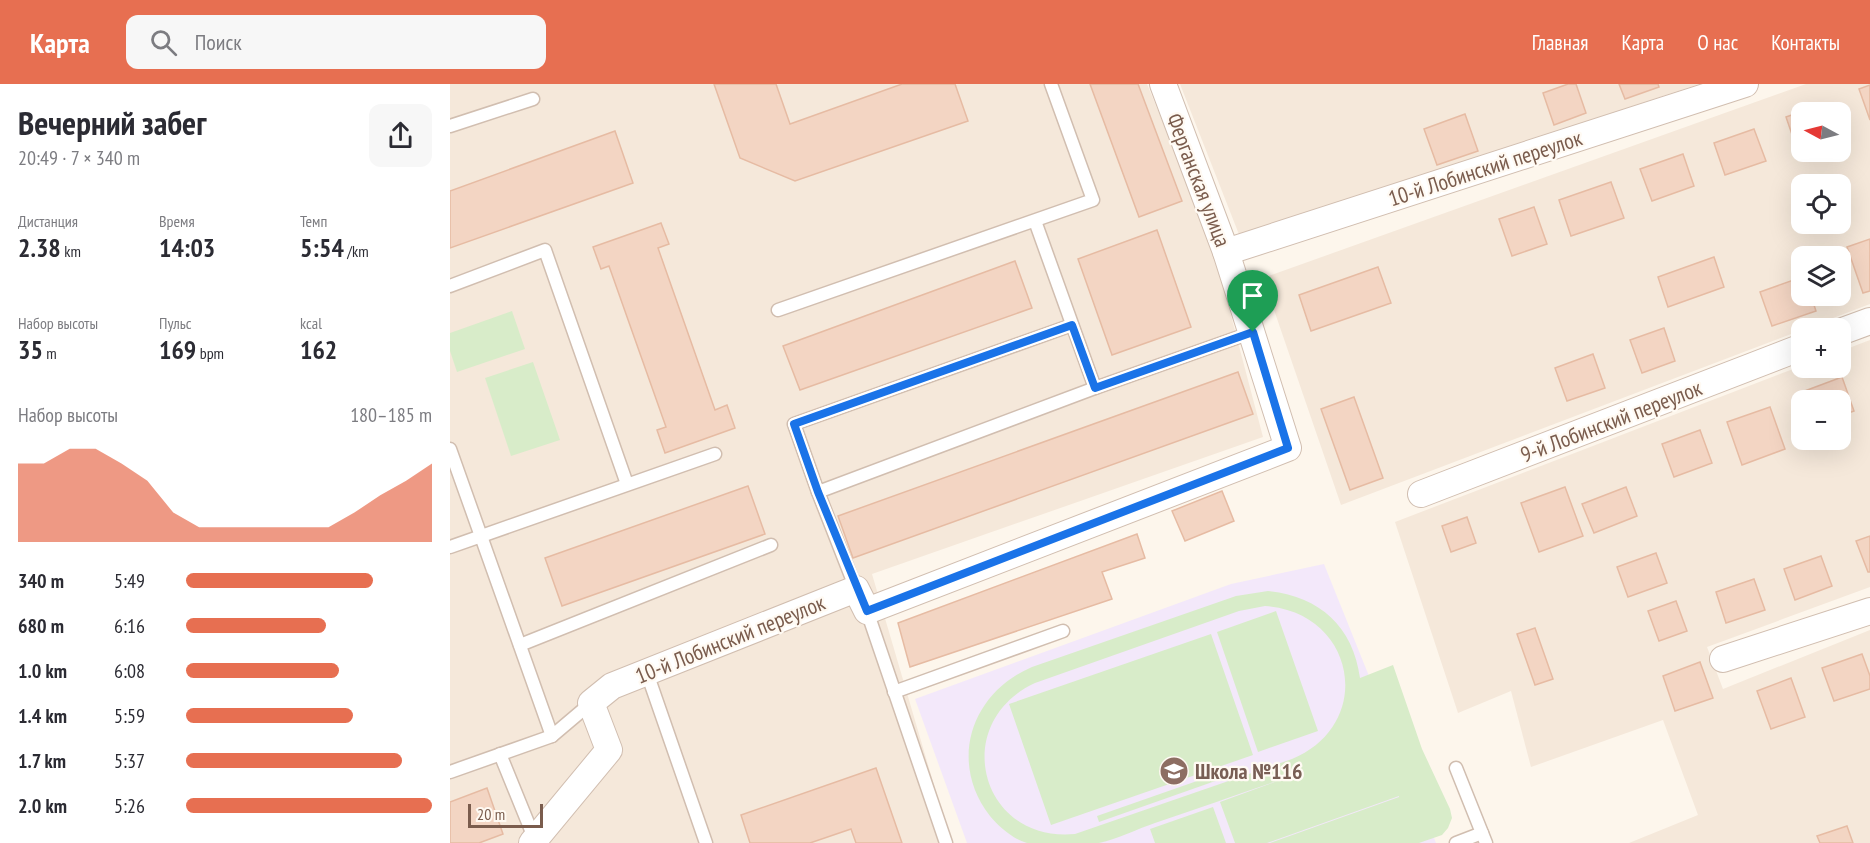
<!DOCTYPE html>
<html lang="ru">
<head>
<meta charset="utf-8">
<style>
	:root { --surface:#fff; --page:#f7f7f7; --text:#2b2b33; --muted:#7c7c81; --accent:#e76f51 }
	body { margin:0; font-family:"PT Sans Narrow",sans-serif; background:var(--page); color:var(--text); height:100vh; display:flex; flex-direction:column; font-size:22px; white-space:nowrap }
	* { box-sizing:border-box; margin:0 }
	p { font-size:20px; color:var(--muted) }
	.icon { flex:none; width:33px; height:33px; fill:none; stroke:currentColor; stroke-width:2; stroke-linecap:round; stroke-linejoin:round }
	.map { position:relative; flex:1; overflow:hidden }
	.side { display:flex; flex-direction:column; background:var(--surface); width:450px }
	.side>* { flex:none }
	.needle { width:39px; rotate:277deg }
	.controls { position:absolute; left:1341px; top:18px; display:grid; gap:12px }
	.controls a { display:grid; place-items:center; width:60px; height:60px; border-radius:12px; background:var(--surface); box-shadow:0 6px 24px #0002; font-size:30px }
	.scale { position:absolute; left:18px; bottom:15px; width:75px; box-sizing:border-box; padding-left:6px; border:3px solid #7a5c4d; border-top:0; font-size:16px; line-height:21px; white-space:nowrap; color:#7a5c4d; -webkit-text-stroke:4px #fffaf3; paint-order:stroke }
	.pin { position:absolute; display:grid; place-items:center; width:51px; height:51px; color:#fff; margin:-62px -26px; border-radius:50% 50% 50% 0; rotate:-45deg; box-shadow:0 0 6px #0007 }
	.pin .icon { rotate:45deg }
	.round { display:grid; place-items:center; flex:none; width:63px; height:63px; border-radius:12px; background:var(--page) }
	.headline { display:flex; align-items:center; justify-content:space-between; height:102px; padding:0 18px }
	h1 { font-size:33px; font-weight:700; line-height:45px }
	.stats { display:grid; grid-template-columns:repeat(3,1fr); gap:9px; height:102px; padding:6px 18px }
	.stats div { display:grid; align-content:center }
	.stats b { font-size:26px; font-weight:700 }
	.stats small { font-size:16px; font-weight:400 }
	.stats p { font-size:16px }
	.chart { height:168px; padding:12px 18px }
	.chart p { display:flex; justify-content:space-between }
	.chart svg { width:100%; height:108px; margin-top:6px; fill:var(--accent); opacity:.7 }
	ul { padding:0 18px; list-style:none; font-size:20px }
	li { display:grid; grid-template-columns:96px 72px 1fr; align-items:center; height:45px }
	li i { height:15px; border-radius:8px; background:var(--accent) }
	header { display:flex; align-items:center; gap:36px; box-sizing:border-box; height:84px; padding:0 30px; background:var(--accent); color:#fff }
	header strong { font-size:28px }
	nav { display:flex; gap:33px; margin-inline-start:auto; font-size:21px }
	.search { width:420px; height:54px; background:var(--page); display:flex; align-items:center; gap:15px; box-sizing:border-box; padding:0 21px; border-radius:12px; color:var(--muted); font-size:22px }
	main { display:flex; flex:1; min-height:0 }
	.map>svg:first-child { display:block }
	.residential { fill:#f5e8da; fill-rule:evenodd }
	.education { fill:#f3e8fa }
	.green { fill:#d8ecc9; fill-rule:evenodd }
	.building { fill:#f3d5c3; stroke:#e6bba3; stroke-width:1.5 }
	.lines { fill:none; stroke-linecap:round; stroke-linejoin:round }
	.lane-casing { stroke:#d1beb0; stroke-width:15 }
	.street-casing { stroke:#d1beb0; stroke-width:28 }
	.lane { stroke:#fff; stroke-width:12 }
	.street { stroke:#fff; stroke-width:26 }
	.route-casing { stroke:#fff; stroke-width:12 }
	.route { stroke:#1a73e8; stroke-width:8 }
	.labels { text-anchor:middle; stroke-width:4.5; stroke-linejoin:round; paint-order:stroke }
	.street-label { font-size:22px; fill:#7a5c4d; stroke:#fffaf3 }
	.education-label { font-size:22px; font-weight:bold; fill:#785e54; stroke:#fffaf3; text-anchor:start }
</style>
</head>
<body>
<header>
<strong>Карта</strong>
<div class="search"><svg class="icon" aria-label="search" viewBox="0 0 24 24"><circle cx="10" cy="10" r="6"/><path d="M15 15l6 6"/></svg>Поиск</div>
<nav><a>Главная</a><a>Карта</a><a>О нас</a><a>Контакты</a></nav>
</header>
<main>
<section class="side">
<div class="headline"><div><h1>Вечерний забег</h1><p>20:49 · 7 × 340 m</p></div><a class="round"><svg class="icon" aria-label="share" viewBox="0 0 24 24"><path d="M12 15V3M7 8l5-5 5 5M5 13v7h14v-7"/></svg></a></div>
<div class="stats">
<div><p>Дистанция</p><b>2.38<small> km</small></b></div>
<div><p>Время</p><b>14:03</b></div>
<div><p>Темп</p><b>5:54<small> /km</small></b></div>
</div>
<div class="stats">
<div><p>Набор высоты</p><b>35<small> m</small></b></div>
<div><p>Пульс</p><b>169<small> bpm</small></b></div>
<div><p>kcal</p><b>162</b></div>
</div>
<div class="chart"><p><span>Набор высоты</span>180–185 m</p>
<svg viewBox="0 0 160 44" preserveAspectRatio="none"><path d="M0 44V12L10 12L20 6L30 6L40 12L50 19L60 32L70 38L80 38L90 38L100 38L110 38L120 38L130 32L140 25L150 19L160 12V44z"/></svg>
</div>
<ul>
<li><b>340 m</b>5:49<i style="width:76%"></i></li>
<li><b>680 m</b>6:16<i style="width:57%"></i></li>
<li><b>1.0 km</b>6:08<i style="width:62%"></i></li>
<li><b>1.4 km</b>5:59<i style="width:68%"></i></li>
<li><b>1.7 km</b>5:37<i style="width:88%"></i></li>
<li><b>2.0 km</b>5:26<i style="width:100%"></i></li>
</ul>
</section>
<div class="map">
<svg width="1420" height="759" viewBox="0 0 1420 759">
	<rect width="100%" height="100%" fill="#fdf6ec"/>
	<g class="residential">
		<polygon points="0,0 697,0 760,152 813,353 422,490 501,759 0,759"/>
		<polygon points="730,0 1249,0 790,153"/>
		<path d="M 1356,0 L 1420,0 L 1420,220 L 891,421 L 813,194 ZM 1352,28 L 1390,28 L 1390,68 L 1352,68 ZM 1352,100 L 1390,100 L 1390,140 L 1352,140 ZM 1352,172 L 1390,172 L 1390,212 L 1352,212 Z"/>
		<path d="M 1420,256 L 1420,503 L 1257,563 L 1273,605 L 1420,546 L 1420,759 L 1179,759 L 1248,731 L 1213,636 L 1081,683 L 1061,607 L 1008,629 L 945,438 L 1351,282 L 1390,284 L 1391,267 ZM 1352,316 L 1390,316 L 1390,356 L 1352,356 Z"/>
	</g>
	<polygon class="education" points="874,480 986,759 517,759 465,615 781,500"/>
	<g class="green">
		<polygon points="62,227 75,265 7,288 0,267 0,249"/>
		<polygon points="83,278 110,356 61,372 35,294"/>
		<path d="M 818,507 C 869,512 903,542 910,594 L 943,581 L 972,665 L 1000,725 L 1002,734 L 998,744 L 992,751 L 969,759 L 820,759 L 949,713 L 949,712 L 817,759 L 785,759 L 770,718 L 830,696 C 788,710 747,725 705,739 C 687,745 668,755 649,759 C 635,759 618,759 604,759 C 596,759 585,759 577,759 C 563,755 549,743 540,732 C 498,678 521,609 582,583 L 786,512 ZM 815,522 C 906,528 926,640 842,675 L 625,750 C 530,759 499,639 585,599 L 789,527 Z"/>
		<polygon points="826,527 868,647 808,668 767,548"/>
		<polygon points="761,550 803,671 601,741 559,620"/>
		<polygon points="787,683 788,689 649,738 647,732"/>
		<polygon points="763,723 776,759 705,759 700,745"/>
	</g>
	<g class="building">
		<polygon points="264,0 326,0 340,40 452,0 505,0 518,37 345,97 290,74"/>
		<polygon points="640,0 688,0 732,117 689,133"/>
		<polygon points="1118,0 1126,0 1136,29 1104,41 1093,9"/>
		<polygon points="1169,0 1208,0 1209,3 1175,15"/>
		<polygon points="1420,1 1420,36 1409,5"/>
		<polygon points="1373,20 1376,28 1352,28 1352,63 1347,65 1336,33"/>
		<polygon points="1015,30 1028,67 987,81 974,45"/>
		<polygon points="1304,45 1316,77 1275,91 1264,59"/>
		<polygon points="165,47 183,99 0,164 0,107"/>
		<polygon points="1233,70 1244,102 1202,117 1190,85"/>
		<polygon points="1161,98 1174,134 1121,152 1109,116"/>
		<polygon points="1084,123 1097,160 1062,172 1049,135"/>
		<polygon points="211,139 219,160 208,164 265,326 277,321 285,344 215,369 207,346 216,343 159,182 151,185 143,163"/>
		<polygon points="707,146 741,243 662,271 628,175"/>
		<polygon points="1420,155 1420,207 1413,209 1397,163"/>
		<polygon points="1264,173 1274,203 1218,223 1208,193"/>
		<polygon points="565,177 582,224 350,306 333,262"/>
		<polygon points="928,183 941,219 861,247 849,211"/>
		<polygon points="1352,193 1352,212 1361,212 1366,227 1322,242 1310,208"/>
		<polygon points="1214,244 1225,277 1192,289 1180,256"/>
		<polygon points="1143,270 1155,304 1117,317 1105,284"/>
		<polygon points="788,288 803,330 403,474 388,432"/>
		<polygon points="1392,293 1404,327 1390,332 1390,316 1355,316 1352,308"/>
		<polygon points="904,313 933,394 900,406 871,325"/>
		<polygon points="1320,323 1335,365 1292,381 1277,338"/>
		<polygon points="1250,346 1262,379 1224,393 1212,360"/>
		<polygon points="298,402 315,450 112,522 95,474"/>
		<polygon points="1115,403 1133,452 1089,468 1071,419"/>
		<polygon points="1176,403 1187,432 1144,449 1132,420"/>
		<polygon points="772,407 784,437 735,457 722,427"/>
		<polygon points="1017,433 1026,459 1001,468 992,442"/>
		<polygon points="687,450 695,474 652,488 662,515 460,583 448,539"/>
		<polygon points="1420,452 1420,488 1418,488 1406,457"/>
		<polygon points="1206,469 1217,499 1178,513 1167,483"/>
		<polygon points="1371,472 1382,502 1345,516 1334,485"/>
		<polygon points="1304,495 1315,526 1276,539 1266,508"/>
		<polygon points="1226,517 1237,547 1209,557 1198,527"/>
		<polygon points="1085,544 1103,595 1085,601 1067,550"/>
		<polygon points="1412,570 1420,592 1420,605 1384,617 1372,584"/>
		<polygon points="1250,578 1263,614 1225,627 1213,592"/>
		<polygon points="1341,594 1355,633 1321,645 1307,607"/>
		<polygon points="426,684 452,759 406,759 401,745 360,759 300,759 291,731"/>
		<polygon points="37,704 53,750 29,759 0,759 0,718"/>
		<polygon points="1397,742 1403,759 1370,759 1367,752"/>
	</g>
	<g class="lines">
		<g class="lane-casing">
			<g id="lane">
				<polyline points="0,42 83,15"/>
				<polyline points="585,137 645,304"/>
				<polyline points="0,202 95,166 177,400"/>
				<polyline points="328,226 643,116 601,0"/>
				<polyline points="0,365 102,652"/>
				<polyline points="368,408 645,304 803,248"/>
				<polyline points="0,463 265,370"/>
				<polyline points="406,505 368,408 344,340 622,241"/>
				<polyline points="417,527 496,759"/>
				<polyline points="70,561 321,461"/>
				<polyline points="197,589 256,759"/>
				<polyline points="444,608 613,547"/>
				<polyline points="50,670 85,756"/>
				<polyline points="1006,684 1032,749"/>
				<polyline points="0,688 102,652 141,619"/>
				<polyline points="1006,759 1032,749 1036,759"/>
			</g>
		</g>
		<g class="street-casing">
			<g id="street">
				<polyline points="776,168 1295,0"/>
				<polyline points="1390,248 1420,237"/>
				<polyline points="971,410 1352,263"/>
				<polyline points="1273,575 1420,527"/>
				<polyline points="82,759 159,666 141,619 162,602 406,505 417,527 838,364 776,168 713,0"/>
			</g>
		</g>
		<use href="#lane" class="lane"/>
		<use href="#street" class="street"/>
	</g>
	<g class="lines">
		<g class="route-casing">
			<polygon id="route" points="622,241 645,304 803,248 838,364 417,527 368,408 344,340"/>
		</g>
		<use href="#route" class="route"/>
	</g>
	<defs>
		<g id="school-disc" transform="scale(1.5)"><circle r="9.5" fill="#8d6e63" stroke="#fffaf3"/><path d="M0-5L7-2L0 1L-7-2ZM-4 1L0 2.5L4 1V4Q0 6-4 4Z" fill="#fff"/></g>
	</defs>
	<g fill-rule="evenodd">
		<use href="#school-disc" x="724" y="687"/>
	</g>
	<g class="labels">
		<g class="street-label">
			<text transform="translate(1035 84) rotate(-18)" y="8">10-й Лобинский переулок</text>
			<text transform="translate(749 96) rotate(69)" y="8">Ферганская улица</text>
			<text transform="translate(1161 337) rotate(-21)" y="8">9-й Лобинский переулок</text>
			<text transform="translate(280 555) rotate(-22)" y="8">10-й Лобинский переулок</text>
		</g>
		<g class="education-label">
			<text x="745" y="695">Школа №116</text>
		</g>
	</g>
</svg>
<div class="controls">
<a><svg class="needle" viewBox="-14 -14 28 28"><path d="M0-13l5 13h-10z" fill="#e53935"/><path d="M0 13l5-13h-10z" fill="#7c7c81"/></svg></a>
<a><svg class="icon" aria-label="locate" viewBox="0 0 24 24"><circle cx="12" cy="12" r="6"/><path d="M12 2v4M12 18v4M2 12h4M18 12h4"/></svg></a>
<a><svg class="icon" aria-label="layers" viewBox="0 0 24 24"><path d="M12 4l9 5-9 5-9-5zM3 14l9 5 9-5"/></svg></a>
<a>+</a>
<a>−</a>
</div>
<div class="scale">20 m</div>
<div class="pin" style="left:803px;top:248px;background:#1e9e55"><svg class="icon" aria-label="arrive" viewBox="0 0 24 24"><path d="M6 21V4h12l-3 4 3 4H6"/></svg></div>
</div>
</main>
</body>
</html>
